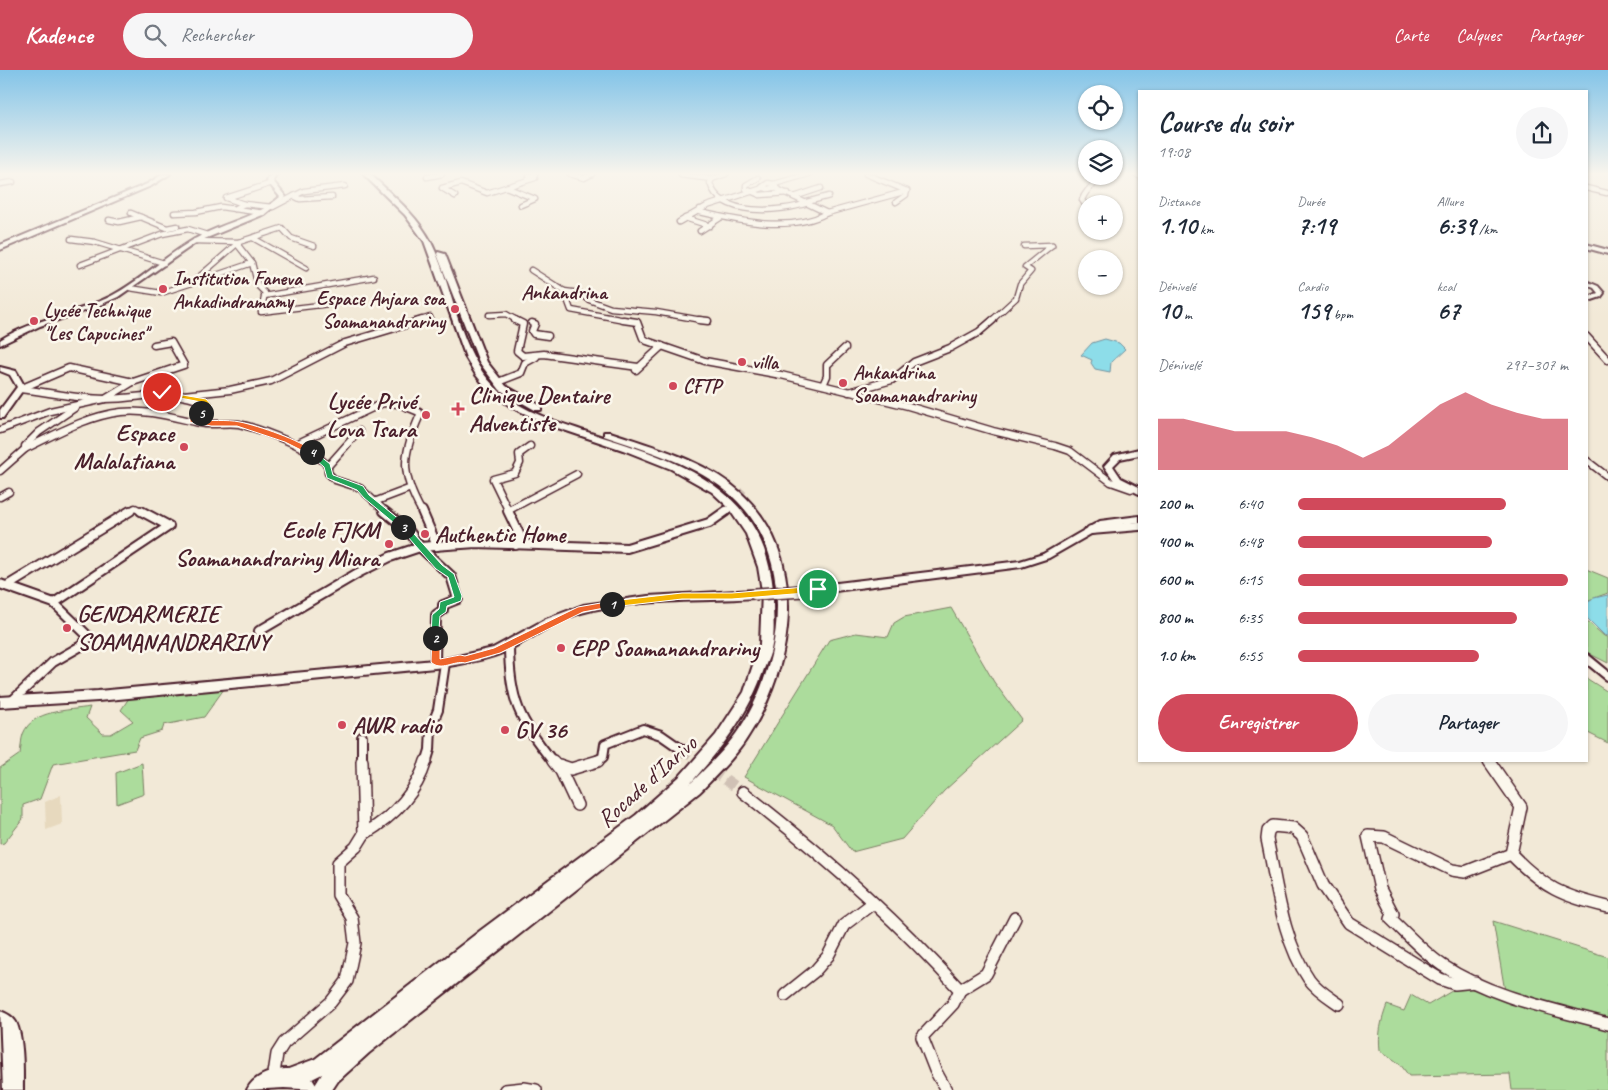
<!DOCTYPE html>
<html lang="fr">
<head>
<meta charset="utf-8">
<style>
	:root { --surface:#fff; --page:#f6f6f7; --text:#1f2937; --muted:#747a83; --accent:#d1495b }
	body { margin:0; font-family:Caveat,sans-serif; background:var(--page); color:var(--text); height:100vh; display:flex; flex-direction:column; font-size:19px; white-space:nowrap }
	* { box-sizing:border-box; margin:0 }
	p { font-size:16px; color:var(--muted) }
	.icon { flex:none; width:28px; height:28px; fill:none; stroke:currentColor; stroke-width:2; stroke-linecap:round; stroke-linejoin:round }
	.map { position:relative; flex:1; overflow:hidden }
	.side { position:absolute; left:1138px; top:20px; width:450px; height:672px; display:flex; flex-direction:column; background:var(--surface); border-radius:0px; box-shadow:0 1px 4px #0004 }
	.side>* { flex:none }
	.controls { position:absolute; left:1078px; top:15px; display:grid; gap:10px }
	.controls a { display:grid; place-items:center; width:45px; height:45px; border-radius:50%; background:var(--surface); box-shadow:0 1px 4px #0004; font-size:25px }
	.pin { position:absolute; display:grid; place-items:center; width:42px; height:42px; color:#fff; margin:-21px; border:2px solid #fff; border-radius:50%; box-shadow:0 1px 5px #0007 }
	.km { position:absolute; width:25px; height:25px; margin:-12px; border-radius:50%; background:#222; color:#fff; font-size:14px; line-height:25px; text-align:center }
	.round { display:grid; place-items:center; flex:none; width:52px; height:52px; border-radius:26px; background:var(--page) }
	.head { display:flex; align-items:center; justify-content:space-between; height:85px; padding:0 20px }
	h1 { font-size:28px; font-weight:700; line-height:38px }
	.figures { display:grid; grid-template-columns:repeat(3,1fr); gap:8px; height:85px; padding:5px 20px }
	.figures div { display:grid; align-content:center }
	.figures b { font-size:25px; font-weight:700 }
	.figures small { font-size:14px; font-weight:400 }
	.figures p { font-size:14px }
	.chart { height:140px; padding:10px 20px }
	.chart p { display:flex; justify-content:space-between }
	.chart svg { width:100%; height:90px; margin-top:5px; fill:var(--accent); opacity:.7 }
	.cta { display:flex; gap:10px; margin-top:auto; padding:10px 20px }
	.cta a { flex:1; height:58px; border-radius:30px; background:var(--accent); color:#fff; font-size:20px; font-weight:700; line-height:58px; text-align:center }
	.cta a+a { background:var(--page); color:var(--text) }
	ul { padding:0 20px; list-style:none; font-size:16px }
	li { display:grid; grid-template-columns:80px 60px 1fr; align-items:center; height:38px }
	li i { height:12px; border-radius:6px; background:var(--accent) }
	header { display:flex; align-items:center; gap:30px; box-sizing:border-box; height:70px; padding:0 25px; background:var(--accent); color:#fff }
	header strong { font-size:24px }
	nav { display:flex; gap:28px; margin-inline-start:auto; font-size:18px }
	.search { width:350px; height:45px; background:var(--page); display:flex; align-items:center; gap:12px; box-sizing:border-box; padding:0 18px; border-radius:28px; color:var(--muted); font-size:19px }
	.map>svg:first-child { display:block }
	.built { fill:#e7d9be }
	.green { fill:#acdc9c; stroke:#7b7e64 }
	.water { fill:#8ddde9; stroke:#72919d }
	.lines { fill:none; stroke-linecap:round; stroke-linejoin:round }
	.minor-tunnel-far2 { stroke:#d0c1b5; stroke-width:6; stroke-dasharray:6 3; stroke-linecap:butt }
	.minor-tunnel-far1 { stroke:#d0c1b5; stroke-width:8; stroke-dasharray:8 4; stroke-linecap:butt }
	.minor-tunnel { stroke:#d0c1b5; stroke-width:11; stroke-dasharray:11 5; stroke-linecap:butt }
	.minor-far3-casing { stroke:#4a1f2b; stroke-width:7 }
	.minor-far2-casing { stroke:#4a1f2b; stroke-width:9 }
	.minor-far1-casing { stroke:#4a1f2b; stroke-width:12 }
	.minor-casing { stroke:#4a1f2b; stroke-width:14 }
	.tertiary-casing { stroke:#4a1f2b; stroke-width:4 }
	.secondary-casing { stroke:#4a1f2b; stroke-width:4 }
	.primary-casing { stroke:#4a1f2b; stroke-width:4 }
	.minor-far3 { stroke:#fbf7ec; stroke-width:4.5 }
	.minor-far2 { stroke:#fbf7ec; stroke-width:6 }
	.minor-far1 { stroke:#fbf7ec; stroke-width:8 }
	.minor { stroke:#fbf7ec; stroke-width:11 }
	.tertiary { fill:#fbf7ec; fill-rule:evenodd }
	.secondary { fill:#fbf7ec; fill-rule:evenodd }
	.primary { fill:#fbf7ec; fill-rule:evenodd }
	.tertiary-bridge-casing { stroke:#4a1f2b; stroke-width:14; stroke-linecap:butt }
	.tertiary-bridge { stroke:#fbf7ec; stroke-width:11 }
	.split-1 { fill:#f5b400; stroke:#fff }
	.split-2 { fill:#f0652b; stroke:#fff }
	.split-3 { fill:#22a559; stroke:#fff }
	.split-4 { fill:#22a559; stroke:#fff }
	.split-5 { fill:#f0652b; stroke:#fff }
	.split-6 { fill:#f5b400; stroke:#fff }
	.poi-dot { fill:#d1495b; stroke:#fbf7ec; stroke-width:2 }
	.labels { text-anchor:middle; stroke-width:5; stroke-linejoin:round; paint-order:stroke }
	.far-poi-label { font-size:20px; font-weight:bold; fill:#4a1f2b; stroke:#fbf7ec; text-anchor:start }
	.far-neighbourhood-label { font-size:21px; font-weight:bold; fill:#4a1f2b; stroke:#fbf7ec }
	.poi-label { font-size:24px; font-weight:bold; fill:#4a1f2b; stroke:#fbf7ec; text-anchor:start }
	.street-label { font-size:24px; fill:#4a1f2b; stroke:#fbf7ec }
</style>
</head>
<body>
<header>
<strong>Kadence</strong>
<div class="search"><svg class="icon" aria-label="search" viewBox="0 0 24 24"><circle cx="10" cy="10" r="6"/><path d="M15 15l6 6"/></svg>Rechercher</div>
<nav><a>Carte</a><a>Calques</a><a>Partager</a></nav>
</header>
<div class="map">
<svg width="1608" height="1020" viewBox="0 0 1608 1020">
	<rect width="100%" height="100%" fill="#f2e9d7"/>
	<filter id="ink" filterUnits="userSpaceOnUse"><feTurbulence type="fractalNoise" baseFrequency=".02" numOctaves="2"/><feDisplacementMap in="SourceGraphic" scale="10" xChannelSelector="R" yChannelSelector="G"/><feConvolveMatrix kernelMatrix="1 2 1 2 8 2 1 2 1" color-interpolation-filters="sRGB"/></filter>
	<g filter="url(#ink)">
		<polygon class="built" points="61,725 62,754 46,760 45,732"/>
		<g class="green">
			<polygon points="1586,499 1608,508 1608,523 1586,531"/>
			<polygon points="951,538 994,612 1022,650 944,721 902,769 852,782 832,755 744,707 829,570 856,563 888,567 894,553 904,547"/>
			<polygon points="1586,550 1604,566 1608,567 1608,593 1586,582"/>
			<polygon points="1586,608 1608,622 1608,673 1586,662"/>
			<path d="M 224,619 L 204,647 L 164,655 L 162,661 L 140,668 L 135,680 L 53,694 L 40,729 L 23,735 L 23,749 L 4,773 L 0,774 L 0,698 L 20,684 C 21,678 21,670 23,664 C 33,639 68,641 90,637 L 86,648 L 103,664 L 111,664 L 133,651 L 121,640 L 129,628 Z"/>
			<polygon points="142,693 144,724 117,734 116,703"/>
			<path d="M 1493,851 L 1608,887 L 1608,1020 L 1512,1020 L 1510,1004 L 1409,1006 L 1400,994 L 1380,980 C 1378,964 1381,951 1387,935 L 1404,941 L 1411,925 L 1428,935 L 1462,915 L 1506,927 Z"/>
		</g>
		<g class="water">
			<polygon points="1105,269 1119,273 1125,279 1111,292 1110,302 1095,299 1091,293 1092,290 1081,285 1092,273"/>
			<polygon points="1608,525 1608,566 1604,565 1586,547 1586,534 1594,528"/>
		</g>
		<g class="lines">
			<polyline class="minor-tunnel-far2" points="728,438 745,419"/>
			<polyline class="minor-tunnel-far1" points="684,681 701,693"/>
			<polyline class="minor-tunnel" points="699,691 743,722"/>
			<g class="minor-far3-casing">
				<g id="minor-far3">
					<polyline points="570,104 584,108 592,104"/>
					<polyline points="866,104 907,121"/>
					<polyline points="1136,104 1139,106"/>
					<polyline points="681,105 712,109 726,104"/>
					<polyline points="427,107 442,104"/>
					<polyline points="758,108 746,115 746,119 760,125 788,123"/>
					<path d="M 712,109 L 710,113 C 720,148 781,142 808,133"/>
					<polygon points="768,113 774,114 776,117 768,119 762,117"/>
					<polyline points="0,114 13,112"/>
					<polyline points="774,114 809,104"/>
					<polyline points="775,118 827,143"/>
					<polyline points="1586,118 1607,123"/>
					<polyline points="294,126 304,121 345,116"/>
					<polyline points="455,126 442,118 461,113 487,123 506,117"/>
					<polyline points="794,127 821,118"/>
					<polyline points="807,132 829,126"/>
					<polyline points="896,132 906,125 907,121"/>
					<polyline points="244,134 226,128 272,113"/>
					<polyline points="521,135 535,129 506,117 535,108 529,106 535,104"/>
					<path d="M 1086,136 L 1082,130 C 1088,114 1102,110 1117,105 L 1115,104"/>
					<polyline points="234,139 244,134 273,137 294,126 300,129 332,127"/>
					<path d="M 700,139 L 700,142 C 739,151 790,163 827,143 L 907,121"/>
					<polyline points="131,143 167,158 177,156"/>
					<polyline points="174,143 196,142 221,137 263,143"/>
					<polyline points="685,148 710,156"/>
					<polyline points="109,150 119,152 141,147"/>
					<polyline points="679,152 707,136 763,118"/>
					<polyline points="700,161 720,148"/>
					<polyline points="253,168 306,198"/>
					<polyline points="71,169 95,172 164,193"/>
					<polyline points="195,171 239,172 282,158 291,168 314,176"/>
					<polyline points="237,174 252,193 258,216 265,223 261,242 354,231"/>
					<polyline points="1024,176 1052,175"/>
					<polyline points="80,195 162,164 188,159 207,165"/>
					<polyline points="531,200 564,221"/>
					<polyline points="196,212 252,193"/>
					<polyline points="130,218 161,223 192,213 239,172"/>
					<polyline points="264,226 374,207"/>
					<polyline points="489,245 506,244 518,251"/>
					<polyline points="418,251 430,247"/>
					<polyline points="630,251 571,240 564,221 580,223 589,230 611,238 656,242 707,251"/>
					<polyline points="991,251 1016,228 1020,214 1031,201 1025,197 1052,175"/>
				</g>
			</g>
			<g class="minor-far2-casing">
				<g id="minor-far2">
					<polyline points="515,250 523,254 517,281 523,286 544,284 638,297"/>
					<polyline points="623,250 637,252 643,268 647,271 705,291 781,305 908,336 993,361 1055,376 1070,381 1111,412 1131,419"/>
					<polyline points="699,250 708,251"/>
					<polyline points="532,253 535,254 532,261 534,264 548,266"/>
					<polyline points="1586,266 1608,290"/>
					<polyline points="636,300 662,276"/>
					<polyline points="133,312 184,295 171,272 154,275"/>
					<polyline points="498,312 521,303 525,293 536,287"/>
					<polyline points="823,315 827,306 827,295 845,278"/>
					<path d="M 20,319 C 48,322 77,329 105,329 C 146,329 167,316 208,334 L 192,350"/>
					<polyline points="849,322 892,310 914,292 950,278 979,262 993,250"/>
					<polyline points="183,325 230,320 271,311 345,273 422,250"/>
					<polyline points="0,360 50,341 105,329 133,312 69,298 20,319"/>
					<polyline points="359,361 328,396 328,403 335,410 360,418 386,442"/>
					<path d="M 296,374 L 383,333 L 399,334 L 419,342 L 420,345 C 402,385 400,403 422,442"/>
					<path d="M 25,379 C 56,364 87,346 121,342 C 147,339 175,348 200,353 C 213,356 226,352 239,354 C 261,359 314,379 328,396"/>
					<polyline points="1586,390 1608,407"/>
					<polyline points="0,401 25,379 25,376 39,362 76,337"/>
					<polyline points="0,427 9,422"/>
					<polyline points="374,432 411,418"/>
					<polyline points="509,440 577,404"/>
					<polyline points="128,442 135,438 143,442"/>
					<polyline points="509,442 493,409 515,403 520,393 519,384 530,376"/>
					<polyline points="724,442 727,440"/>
				</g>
			</g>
			<g class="minor-far1-casing">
				<g id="minor-far1">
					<polyline points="384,441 409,461 420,477 451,506 458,529 443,535 443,540 436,545 435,592"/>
					<polyline points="422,441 437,476"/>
					<polyline points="508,441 522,470 516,475"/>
					<polyline points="1091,460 1139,456"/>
					<polyline points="0,514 54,533 89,567 81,576 53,592 12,631"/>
					<polyline points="7,516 130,441"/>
					<polyline points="54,533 169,456 141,441"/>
					<polyline points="259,561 358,503 390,487 420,477 476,473 627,478 709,453 726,441"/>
					<path d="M 509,574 C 509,631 519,649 554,693"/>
					<polyline points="1586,588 1608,606"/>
					<polyline points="362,667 362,693"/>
					<polyline points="1489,691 1490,693"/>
					<polyline points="426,693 430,680 431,657 438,640 445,593"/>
					<polyline points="593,693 603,687 605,674 643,659 661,665 684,681"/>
				</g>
			</g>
			<g class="minor-casing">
				<g id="minor">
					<polyline points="553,691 561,701 577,735"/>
					<path d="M 1489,691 L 1521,737 L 1511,784 C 1544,818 1562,826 1608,837"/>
					<polyline points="559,695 571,699 598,691"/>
					<path d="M 743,722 C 821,783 894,847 960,920 L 953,934 L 922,967 L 935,1000 L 946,1020"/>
					<path d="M 364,764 C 393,747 416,724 426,691"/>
					<path d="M 1511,784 L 1465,802 L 1452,800 L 1384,767 L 1368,766 L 1380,819 L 1393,844 L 1391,849 C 1408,865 1423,882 1442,895 C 1490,927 1553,939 1608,954"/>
					<polyline points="960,920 986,904 1015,848"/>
					<polyline points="785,925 815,901 828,886 844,855 873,833"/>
					<path d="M 1339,934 C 1329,927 1317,920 1309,909 C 1282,870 1277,815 1267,769 L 1268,761 L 1273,756 L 1293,758 L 1302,766 L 1323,815 L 1349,853 L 1440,909 L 1455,914 L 1475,912"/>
					<polyline points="273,1010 277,984 284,973 331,932 347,911 355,873 352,848 338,825 338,793 356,777 364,764 362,691"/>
					<polyline points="505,1020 524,1018 536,1020"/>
				</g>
			</g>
			<g class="tertiary-casing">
				<g id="tertiary">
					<path d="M 271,104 L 277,104 L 273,111 L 286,127 L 265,144 L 197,172 L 118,227 L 93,238 L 40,256 L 0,275 L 0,270 C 35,248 77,244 113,225 C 145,208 170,181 202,165 C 229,151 257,147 280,127 L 267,111 Z"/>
					<polygon points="1586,174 1608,180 1608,184 1586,178"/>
					<polygon points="1586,211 1598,216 1604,223 1601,227 1586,232 1586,228 1598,223 1594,218 1586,215"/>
					<polygon points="0,297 16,301 25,317 3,348 0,348 0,340 17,317 10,305 0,301"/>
					<polygon points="1139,379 1139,385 1120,389 1113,396 1121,408 1139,417 1139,424 1115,412 1104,396 1114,385"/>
					<polygon points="1139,446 1139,452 1105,456 1049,488 1021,497 804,525 799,521 804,517 1020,491 1043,484 1100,451"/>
					<path d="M 755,520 L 760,524 L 755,528 C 698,532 637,528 581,543 C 552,551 528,572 500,584 C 483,591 463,593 445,597 L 98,631 L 0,637 L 0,627 L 98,621 L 445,589 L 493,578 L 546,549 L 583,535 L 648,526 Z"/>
				</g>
			</g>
			<g class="secondary-casing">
				<g id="secondary">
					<polygon points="163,104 170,104 151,116 0,180 0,175 147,114"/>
					<path d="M 363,104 L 370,104 C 392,125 417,145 431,172 C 454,218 458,280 495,317 C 518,340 552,350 581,360 C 651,383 736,403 764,479 C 770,497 774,514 773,533 C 773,546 775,561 772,575 C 771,583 767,591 764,599 C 748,646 722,677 690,714 C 708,696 726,679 740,658 C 784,591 797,486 733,427 C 698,394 647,381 604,366 L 604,362 L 610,362 C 654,377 705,390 740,422 C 810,485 795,594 749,665 C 736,687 717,704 700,722 L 369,983 L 338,1011 L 332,1020 L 312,1020 L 322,1004 C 311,1010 295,1018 283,1013 L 280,1007 L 283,1001 L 315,989 L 481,860 L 636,745 L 679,707 L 716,665 L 744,622 L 760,574 L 762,521 L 758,497 L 746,464 L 727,436 L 712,422 L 671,399 L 623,380 L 549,355 L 513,338 L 489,321 L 476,305 L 466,288 L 424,171 L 405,145 Z"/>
					<polygon points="438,182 445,184 487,292 506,316 541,336 541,340 535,340 500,320 479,292 437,184"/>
				</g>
			</g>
			<g class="primary-casing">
				<g id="primary">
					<path d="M 0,941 C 6,943 12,946 16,952 C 24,969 23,1002 23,1020 L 3,1020 Z"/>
					<path d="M 291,999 L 311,1007 L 319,1020 L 284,1018 L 247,1020 C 253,1005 276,998 291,999 Z"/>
				</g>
			</g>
			<use href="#minor-far3" class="minor-far3"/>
			<use href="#minor-far2" class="minor-far2"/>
			<use href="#minor-far1" class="minor-far1"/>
			<use href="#minor" class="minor"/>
			<use href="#tertiary" class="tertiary"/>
			<use href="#secondary" class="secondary"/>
			<use href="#primary" class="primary"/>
			<g class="tertiary-bridge-casing">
				<polyline id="tertiary-bridge" points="755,524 804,521"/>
			</g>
			<use href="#tertiary-bridge" class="tertiary-bridge"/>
		</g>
	</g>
	<linearGradient id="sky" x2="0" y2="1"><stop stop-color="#83c4e8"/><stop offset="0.42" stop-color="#f9f5ed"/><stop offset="1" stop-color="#f9f5ed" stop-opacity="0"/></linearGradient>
	<rect width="1608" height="247" fill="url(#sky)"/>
	<polygon class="split-1" points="818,516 823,519 818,522 732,529 682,529 612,537 608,534 612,531 682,523 732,523"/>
	<path class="split-2" d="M 612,531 L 616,534 L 615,536 L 583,542 L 500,583 L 465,593 C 454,590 441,602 431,592 L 432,566 L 435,565 L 440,568 L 440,589 L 460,585 L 465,586 L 494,578 L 578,537 Z"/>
	<polygon class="split-3" points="400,455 406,455 442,495 454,504 462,526 461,531 447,536 446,542 440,546 438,571 435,572 431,568 432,545 439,539 440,532 454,527 448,507 436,499 400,458"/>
	<polygon class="split-4" points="309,381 314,381 330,394 333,405 363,416 369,425 406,455 406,458 400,458 364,428 357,420 327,408 324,397 309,384"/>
	<path class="split-5" d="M 198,342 L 204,343 L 197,349 C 211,352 226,349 240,352 C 259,356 300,370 315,382 L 309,384 L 285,372 L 237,356 L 211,356 L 190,352 L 190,349 Z"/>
	<polygon class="split-6" points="159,321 206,329 212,336 203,345 198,345 205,336 201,332 159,324"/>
	<g class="poi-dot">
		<circle cx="163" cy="219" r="5"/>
		<circle cx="455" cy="239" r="5"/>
		<circle cx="34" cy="251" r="5"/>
		<circle cx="742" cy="292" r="5"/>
		<circle cx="843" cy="313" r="5"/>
		<circle cx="673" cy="316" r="5"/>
		<path d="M455.5 331.5h5v5h5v5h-5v5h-5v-5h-5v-5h5z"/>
		<circle cx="426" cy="345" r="5"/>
		<circle cx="184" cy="377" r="5"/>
		<circle cx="425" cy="464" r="5"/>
		<circle cx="389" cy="474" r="5"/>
		<circle cx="67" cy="558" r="5"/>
		<circle cx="561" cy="578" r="5"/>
		<circle cx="342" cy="655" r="5"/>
		<circle cx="505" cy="660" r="5"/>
	</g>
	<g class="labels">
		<g class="far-poi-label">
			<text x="173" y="215">Institution Faneva<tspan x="173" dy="23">Ankadindramamy</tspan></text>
			<text x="445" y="235" text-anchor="end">Espace Anjara soa<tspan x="445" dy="23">Soamanandrariny</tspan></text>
			<text x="44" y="247">Lycée Technique<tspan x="44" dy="23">"Les Capucines"</tspan></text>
			<text x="752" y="299">villa</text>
			<text x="853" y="309">Ankandrina<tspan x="853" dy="23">Soamanandrariny</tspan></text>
			<text x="683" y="323">CFTP</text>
		</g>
		<g class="far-neighbourhood-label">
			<text x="564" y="229">Ankandrina</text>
		</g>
		<g class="poi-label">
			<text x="469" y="333">Clinique Dentaire<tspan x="469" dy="28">Adventiste</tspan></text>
			<text x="416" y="339" text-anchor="end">Lycée Privé<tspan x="416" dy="28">Lova Tsara</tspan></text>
			<text x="174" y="371" text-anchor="end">Espace<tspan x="174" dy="28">Malalatiana</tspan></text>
			<text x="379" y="468" text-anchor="end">Ecole FJKM<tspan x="379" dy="28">Soamanandrariny Miara</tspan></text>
			<text x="435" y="472">Authentic Home</text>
			<text x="77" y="552">GENDARMERIE<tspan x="77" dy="28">SOAMANANDRARINY</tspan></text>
			<text x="571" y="586">EPP Soamanandrariny</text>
			<text x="352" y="663">AWR radio</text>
			<text x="515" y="668">GV 36</text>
		</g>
		<g class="street-label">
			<text transform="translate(647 711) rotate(-42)" y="8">Rocade d'Iarivo</text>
		</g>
	</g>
</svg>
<div class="controls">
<a><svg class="icon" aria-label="locate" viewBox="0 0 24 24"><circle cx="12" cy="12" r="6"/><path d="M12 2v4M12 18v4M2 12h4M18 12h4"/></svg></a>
<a><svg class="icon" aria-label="layers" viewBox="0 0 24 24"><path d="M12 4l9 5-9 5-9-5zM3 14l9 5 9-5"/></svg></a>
<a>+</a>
<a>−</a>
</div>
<div class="pin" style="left:818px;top:519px;background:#1e9e55"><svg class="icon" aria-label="arrive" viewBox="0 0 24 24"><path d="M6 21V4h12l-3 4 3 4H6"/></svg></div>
<div class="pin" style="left:162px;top:322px;background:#d93025"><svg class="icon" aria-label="check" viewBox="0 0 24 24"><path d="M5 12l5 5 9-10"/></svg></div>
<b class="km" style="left:612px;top:534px">1</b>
<b class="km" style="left:435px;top:568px">2</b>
<b class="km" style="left:403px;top:457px">3</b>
<b class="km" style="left:312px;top:382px">4</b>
<b class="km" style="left:201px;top:343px">5</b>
<section class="side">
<div class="head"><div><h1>Course du soir</h1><p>19:08</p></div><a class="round"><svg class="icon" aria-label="share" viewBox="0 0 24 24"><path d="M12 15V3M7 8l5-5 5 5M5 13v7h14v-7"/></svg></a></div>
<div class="figures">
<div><p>Distance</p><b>1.10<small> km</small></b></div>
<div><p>Durée</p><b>7:19</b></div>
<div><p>Allure</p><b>6:39<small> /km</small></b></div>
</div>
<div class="figures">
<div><p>Dénivelé</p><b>10<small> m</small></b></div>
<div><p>Cardio</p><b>159<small> bpm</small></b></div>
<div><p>kcal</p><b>67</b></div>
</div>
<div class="chart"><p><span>Dénivelé</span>297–307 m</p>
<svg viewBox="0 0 160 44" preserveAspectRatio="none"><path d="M0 44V19L10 19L20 22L30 25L40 25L50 25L60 28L70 32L80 38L90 32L100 22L110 12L120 6L130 12L140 16L150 19L160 19V44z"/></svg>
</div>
<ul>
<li><b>200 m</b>6:40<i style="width:77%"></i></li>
<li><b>400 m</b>6:48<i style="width:72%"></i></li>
<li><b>600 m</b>6:15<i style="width:100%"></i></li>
<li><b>800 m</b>6:35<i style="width:81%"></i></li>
<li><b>1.0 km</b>6:55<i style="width:67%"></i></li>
</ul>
<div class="cta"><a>Enregistrer</a><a>Partager</a></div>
</section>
</div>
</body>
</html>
